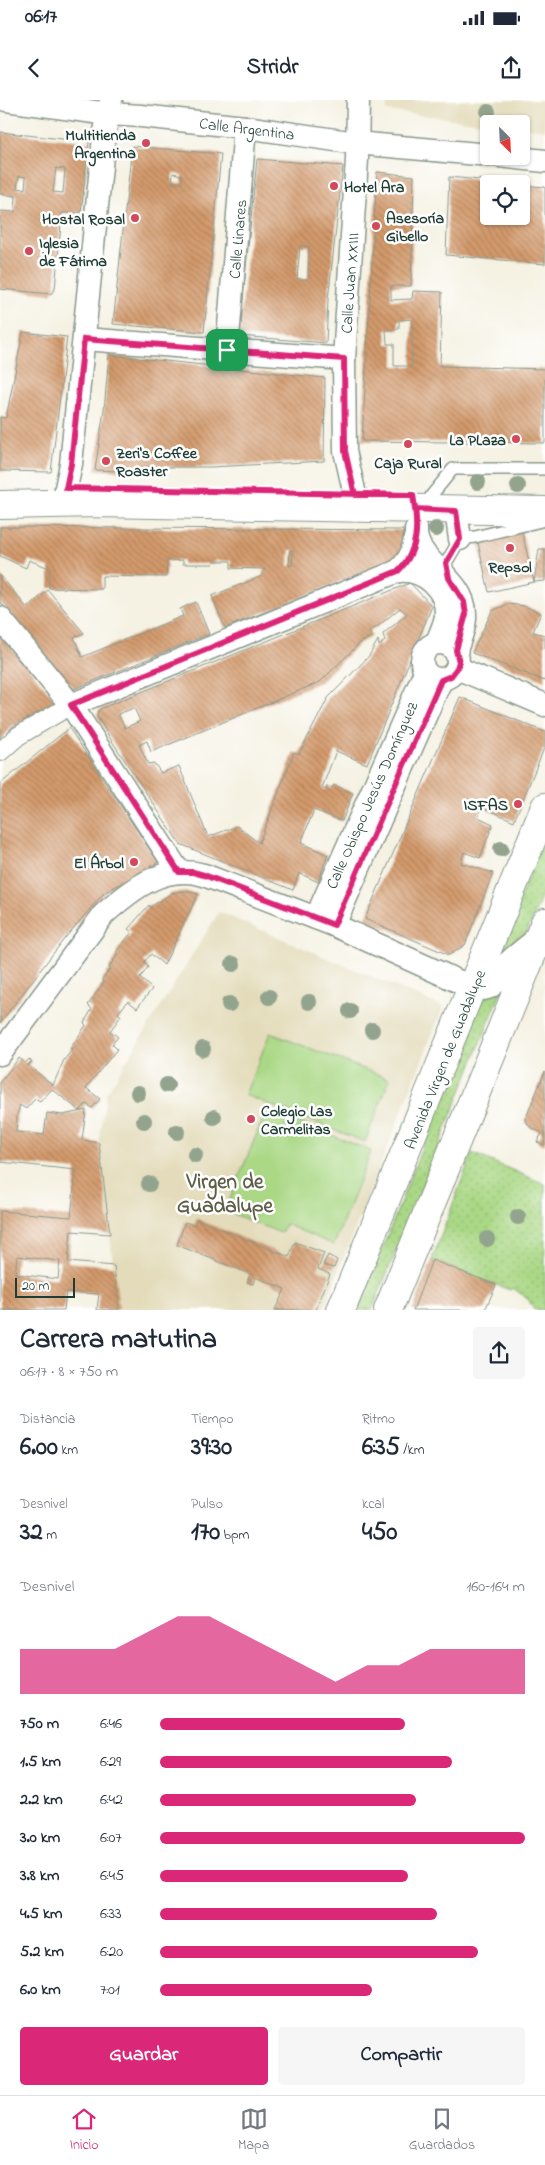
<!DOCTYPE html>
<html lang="es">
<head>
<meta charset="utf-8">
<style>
	:root { --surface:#fff; --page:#f6f6f7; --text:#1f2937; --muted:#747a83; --line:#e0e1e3; --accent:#db2777 }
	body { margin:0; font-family:"Indie Flower",sans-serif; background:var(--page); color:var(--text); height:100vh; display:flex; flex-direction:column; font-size:19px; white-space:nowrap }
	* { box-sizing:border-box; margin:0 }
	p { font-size:16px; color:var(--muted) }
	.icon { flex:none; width:28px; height:28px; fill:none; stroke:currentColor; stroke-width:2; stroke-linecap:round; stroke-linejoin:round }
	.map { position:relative; height:1210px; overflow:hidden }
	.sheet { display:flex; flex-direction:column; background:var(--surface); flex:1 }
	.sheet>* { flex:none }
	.needle { width:32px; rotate:156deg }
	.buttons { position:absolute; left:480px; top:15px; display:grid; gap:10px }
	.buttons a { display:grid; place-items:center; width:50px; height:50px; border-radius:5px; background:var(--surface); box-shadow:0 1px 4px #0004; font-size:25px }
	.scale { position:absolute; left:15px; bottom:12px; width:60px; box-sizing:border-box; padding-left:5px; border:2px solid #1f3d34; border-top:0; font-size:14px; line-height:18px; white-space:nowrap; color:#1f3d34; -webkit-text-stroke:4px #fff; paint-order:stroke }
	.pin { position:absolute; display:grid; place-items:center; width:42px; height:42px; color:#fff; margin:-21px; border-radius:10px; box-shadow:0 2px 8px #0006 }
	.round { display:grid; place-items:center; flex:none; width:52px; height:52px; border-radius:5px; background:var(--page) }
	.headline { display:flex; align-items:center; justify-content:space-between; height:85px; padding:0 20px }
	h1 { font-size:28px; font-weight:700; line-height:38px }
	.metrics { display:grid; grid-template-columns:repeat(3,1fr); gap:8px; height:85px; padding:5px 20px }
	.metrics div { display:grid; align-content:center }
	.metrics b { font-size:25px; font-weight:700 }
	.metrics small { font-size:14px; font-weight:400 }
	.metrics p { font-size:14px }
	.chart { height:140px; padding:10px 20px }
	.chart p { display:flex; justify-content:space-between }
	.chart svg { width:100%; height:90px; margin-top:5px; fill:var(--accent); opacity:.7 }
	.cta { display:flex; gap:10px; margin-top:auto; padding:10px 20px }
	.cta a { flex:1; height:58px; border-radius:5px; background:var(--accent); color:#fff; font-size:20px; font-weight:700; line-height:58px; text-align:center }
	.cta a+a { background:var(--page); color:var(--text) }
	ul { padding:0 20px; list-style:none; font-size:16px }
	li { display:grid; grid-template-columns:80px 60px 1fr; align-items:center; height:38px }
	li i { height:12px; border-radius:6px; background:var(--accent) }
	.status { display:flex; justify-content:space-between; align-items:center; height:35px; padding:0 25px; background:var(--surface); direction:ltr }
	.status svg { height:14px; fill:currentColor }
	header { display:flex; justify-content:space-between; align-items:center; height:65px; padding:0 20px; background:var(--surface); font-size:22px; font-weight:700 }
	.tabs { display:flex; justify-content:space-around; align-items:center; height:70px; border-top:1px solid var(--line); background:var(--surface); font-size:14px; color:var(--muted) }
	.tabs a { display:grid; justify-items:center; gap:2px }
	.tabs .selected { color:var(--accent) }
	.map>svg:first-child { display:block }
	.built { fill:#e3dbba }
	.park { fill:url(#park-dots); stroke:#648a5c }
	.pitch { fill:#aad885; stroke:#648a5c }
	.building { fill:url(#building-back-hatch); fill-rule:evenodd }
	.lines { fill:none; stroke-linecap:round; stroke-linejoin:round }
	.service-casing { stroke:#8a988c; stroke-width:14 }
	.pedestrian-casing { stroke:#8a988c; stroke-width:20 }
	.minor-casing { stroke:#8a988c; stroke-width:25 }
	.primary-casing { stroke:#8a988c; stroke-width:30 }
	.service { stroke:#fff; stroke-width:11 }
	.pedestrian { stroke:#fff; stroke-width:18 }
	.minor { stroke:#fff; stroke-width:22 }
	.primary { stroke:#fff; stroke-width:28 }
	.tree { fill:#93a48e }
	.route-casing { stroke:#fff; stroke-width:10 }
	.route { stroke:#db2777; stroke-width:6 }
	.poi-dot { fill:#d1495b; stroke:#fff; stroke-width:2 }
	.labels { text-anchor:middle; stroke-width:5; stroke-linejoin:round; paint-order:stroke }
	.street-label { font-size:16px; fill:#1f3d34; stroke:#fff }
	.poi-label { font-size:16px; font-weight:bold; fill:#1f3d34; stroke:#fff; text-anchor:end }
	.district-label { font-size:21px; font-weight:bold; fill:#5e5e48; stroke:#fff }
</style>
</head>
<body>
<div class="status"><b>06:17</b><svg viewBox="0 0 49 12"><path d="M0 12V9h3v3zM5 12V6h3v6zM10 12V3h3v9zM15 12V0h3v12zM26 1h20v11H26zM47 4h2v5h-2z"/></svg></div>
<header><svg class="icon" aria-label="back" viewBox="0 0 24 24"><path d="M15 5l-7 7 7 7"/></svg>Stridr<svg class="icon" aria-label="share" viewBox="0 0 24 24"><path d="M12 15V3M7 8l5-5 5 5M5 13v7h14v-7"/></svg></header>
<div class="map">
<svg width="545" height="1210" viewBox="0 0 545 1210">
	<defs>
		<pattern id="park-dots" width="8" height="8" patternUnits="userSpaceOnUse" patternTransform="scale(1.25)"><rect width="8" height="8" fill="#aad885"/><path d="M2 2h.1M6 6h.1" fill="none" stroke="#92ba73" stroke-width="1.8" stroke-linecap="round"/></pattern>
		<pattern id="building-back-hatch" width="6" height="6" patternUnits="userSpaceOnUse" patternTransform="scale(1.25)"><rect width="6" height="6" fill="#d49a6c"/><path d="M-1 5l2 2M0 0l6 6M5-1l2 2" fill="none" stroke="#ab7f5a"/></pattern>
	</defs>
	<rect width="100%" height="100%" fill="#fff"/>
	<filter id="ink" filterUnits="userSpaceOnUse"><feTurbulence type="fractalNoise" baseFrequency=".02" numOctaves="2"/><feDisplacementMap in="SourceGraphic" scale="10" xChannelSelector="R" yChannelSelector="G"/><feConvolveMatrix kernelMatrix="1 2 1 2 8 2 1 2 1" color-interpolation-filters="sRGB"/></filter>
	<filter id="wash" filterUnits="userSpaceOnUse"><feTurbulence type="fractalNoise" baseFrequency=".0096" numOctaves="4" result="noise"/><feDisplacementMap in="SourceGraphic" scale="20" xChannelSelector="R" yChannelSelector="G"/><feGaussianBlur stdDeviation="1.12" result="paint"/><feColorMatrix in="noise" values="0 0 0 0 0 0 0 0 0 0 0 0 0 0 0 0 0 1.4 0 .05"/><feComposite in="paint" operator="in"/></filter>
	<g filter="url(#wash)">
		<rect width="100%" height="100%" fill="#f5f2e3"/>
		<g class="built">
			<polygon points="387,0 545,0 545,30 521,27 521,24 493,24 387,11"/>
			<polygon points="219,812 443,907 323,1210 97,1210 117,1196 99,1043 106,994"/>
		</g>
		<g class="park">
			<polygon points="545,736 545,789 524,839 495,859"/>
			<polygon points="504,885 372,1210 358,1210 481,899"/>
			<polygon points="472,1053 545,1084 545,1210 534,1210 529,1200 513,1188 510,1190 432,1160"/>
		</g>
		<g class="pitch">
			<polygon points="270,933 390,979 365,1042 245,995"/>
			<polygon points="267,1009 371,1051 334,1145 285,1124 281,1133 225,1111"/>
		</g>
		<g id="blocks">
			<g class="building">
				<path d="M 0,32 L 89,42 L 81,113 L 62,113 L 55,189 L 51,194 L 0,189 L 0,111 L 15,112 L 16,96 L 0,94 ZM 56,68 L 65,69 L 63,93 L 53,92 ZM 19,76 L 26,77 L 25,89 L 17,88 Z"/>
				<path d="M 132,46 L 221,54 L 204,232 L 113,224 ZM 173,73 L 182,75 L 182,83 L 172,83 Z"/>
				<path d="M 257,59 L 343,66 L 328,200 L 326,243 L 239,236 ZM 300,146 L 309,146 L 308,179 L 297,179 Z"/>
				<path d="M 377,72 L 414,76 L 411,186 L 391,186 L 391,200 L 412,199 L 413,191 L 442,192 L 440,266 L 545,269 L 545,343 L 362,341 ZM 412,219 L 412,266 L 394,266 L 394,244 L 387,244 L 386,230 L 399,229 L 399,220 Z"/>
				<polygon points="449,77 501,82 489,84 489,116 521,116 521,85 545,87 545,164 446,155"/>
				<polygon points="23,232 67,237 51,372 0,371 0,317 6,318"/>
				<polygon points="109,255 325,278 324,361 211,367 143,367 144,372 95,370 104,310"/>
				<polygon points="520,424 534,482 489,492 476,434"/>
				<path d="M 0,427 L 403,430 L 404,456 L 225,528 L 212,496 L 262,476 L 265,469 L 231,468 L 231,461 L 214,461 L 213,464 L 183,464 L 183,460 L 167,461 L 166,477 L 102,476 L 102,489 L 49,488 L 49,468 L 29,460 L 26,468 L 0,456 ZM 290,450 L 293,450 L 292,465 L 289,466 Z"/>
				<polygon points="539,449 545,449 545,481 534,482"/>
				<polygon points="0,475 27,508 48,490 84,533 74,537 82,557 183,516 180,509 196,502 209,534 74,589 0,502"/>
				<path d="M 410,483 L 432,506 L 367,664 L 336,651 L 322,688 L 326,690 L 327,686 L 332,688 L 334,685 L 353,693 L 342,721 L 314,710 L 301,743 L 328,755 L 318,782 L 299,773 L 293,790 L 180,744 L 108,635 L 97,616 L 98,611 L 102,608 ZM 400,508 L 407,514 L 383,534 L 385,541 L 379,546 L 378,540 L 369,556 L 328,598 L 299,654 L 294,652 L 259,743 L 237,726 L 208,737 L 179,666 L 161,673 L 154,663 L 148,664 L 139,645 L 147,641 L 151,652 L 320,582 L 360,543 L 372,536 L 369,531 L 377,527 ZM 134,608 L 140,621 L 125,628 L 118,614 Z"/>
				<polygon points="508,504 524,506 541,513 533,532 545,535 545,581 472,553 492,511"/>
				<polygon points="0,534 57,602 12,627 0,641"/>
				<polygon points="460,597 545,632 545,646 514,721 482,707 478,717 493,724 480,758 464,752 461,763 493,773 465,845 449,855 365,819"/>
				<polygon points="69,628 158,762 104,793 65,838 0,923 0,684"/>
				<path d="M 185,791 L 198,794 L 164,865 L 151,854 L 144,862 L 148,867 L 140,878 L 152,889 L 137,908 L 128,901 L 118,913 L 121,916 L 110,931 L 118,937 L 112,944 L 117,949 L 86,988 L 100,999 L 92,1008 L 86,1004 L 80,1011 L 52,989 L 40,1002 L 35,999 L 26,1009 L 20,1005 L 17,1015 L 16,1032 L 44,1035 L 47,1013 L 63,1015 L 86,1010 L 82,1040 L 99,1043 L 110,1134 L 71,1131 L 68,1162 L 114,1166 L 119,1210 L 97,1210 L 99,1194 L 66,1192 L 64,1210 L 0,1210 L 0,1111 L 71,1117 L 76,1070 L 0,1062 L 0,982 L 19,958 L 25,963 L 29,959 L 32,962 L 28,965 L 53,985 L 64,960 L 72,950 L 70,949 L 86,925 L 84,923 L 92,909 L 88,905 L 104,882 L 102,879 L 110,869 L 109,867 L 118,854 L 116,852 L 132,832 L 128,829 L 149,805 L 150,807 L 172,793 ZM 17,1156 L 60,1161 L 58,1179 L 15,1174 Z"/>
				<polygon points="545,971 545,1045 537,1042 542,1033 530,1027 525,1020"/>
				<polygon points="197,1119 289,1157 295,1142 324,1153 318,1169 330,1174 316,1210 275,1210 285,1189 255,1177 253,1184 247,1182 250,1174 177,1145 185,1122 194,1125"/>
				<polygon points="328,1155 337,1160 334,1168 323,1165"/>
				<polygon points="432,1160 496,1185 485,1210 413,1210"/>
			</g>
		</g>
	</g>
	<g filter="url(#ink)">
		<use href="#blocks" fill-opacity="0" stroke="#8a988c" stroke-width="1"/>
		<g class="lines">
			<g class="service-casing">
				<g id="service">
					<polyline points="431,396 453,369 545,369"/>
					<polyline points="449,476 446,463 460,439 475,437 541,421"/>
				</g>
			</g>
			<g class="pedestrian-casing">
				<polyline id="pedestrian" points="0,652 18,636 71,605"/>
			</g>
			<g class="minor-casing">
				<g id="minor">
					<polyline points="6,0 109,14 141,16 245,27 356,43 489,55"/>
					<polyline points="499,56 545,61"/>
					<polyline points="84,239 344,259"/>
					<polyline points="227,251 245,27"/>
					<polyline points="66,388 71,364 104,37 111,0"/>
					<polyline points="355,395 345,351 344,259 357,59 358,0"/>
					<polyline points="456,411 460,439"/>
					<path d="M 416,430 C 414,461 464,477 465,513 C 466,525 460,539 456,550"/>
					<path d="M 398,471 C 423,468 448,489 446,516 C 445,524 440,534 437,542"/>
					<polyline points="0,518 71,605 179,772"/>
					<circle cx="440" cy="561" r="18"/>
					<polyline points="457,568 545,605"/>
					<path d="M 71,605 L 398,471 C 409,461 413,453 415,438"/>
					<polyline points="316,818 425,572"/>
					<polyline points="334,825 441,580"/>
					<path d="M 0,954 L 104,814 C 132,789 164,763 204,775 L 334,825 L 473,888 C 500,894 495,872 511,860 C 520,852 529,845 539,837"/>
				</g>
			</g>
			<g class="primary-casing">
				<g id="primary">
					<polyline points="0,405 98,403 545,411"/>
					<polyline points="341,1210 545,707"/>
					<polyline points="388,1210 545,822"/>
				</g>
			</g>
			<use href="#service" class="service"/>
			<use href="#pedestrian" class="pedestrian"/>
			<use href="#minor" class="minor"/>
			<use href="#primary" class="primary"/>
		</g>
		<g class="tree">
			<circle cx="488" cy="12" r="8"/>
			<circle cx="478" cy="382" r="8"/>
			<circle cx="518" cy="386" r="8"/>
			<circle cx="436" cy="429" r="8"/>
			<circle cx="501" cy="749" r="8"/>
			<circle cx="233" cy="864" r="8"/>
			<circle cx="269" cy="897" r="8"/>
			<circle cx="309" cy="902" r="8"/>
			<circle cx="229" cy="904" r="8"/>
			<circle cx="350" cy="911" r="8"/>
			<circle cx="372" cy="930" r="8"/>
			<circle cx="203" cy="949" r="8"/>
			<circle cx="167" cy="985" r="8"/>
			<circle cx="138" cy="993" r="8"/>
			<circle cx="214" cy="1017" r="8"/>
			<circle cx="144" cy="1021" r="8"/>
			<circle cx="177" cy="1032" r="8"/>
			<circle cx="195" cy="1055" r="8"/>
			<circle cx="149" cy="1084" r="8"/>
			<circle cx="518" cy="1117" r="8"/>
			<circle cx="487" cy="1139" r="8"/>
		</g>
	</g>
	<g class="lines" filter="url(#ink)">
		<g class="route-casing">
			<path id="route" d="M 227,250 L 344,259 L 345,351 L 355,395 L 413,395 C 418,423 420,450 398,471 L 71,605 L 179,772 L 193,772 L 204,775 L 334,825 L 441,580 L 451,576 L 457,568 L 459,562 L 456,550 L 466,514 L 464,502 L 449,478 L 446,463 L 460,439 L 456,411 L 415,409 L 413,395 L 66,388 L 71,364 L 84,239 L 227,250"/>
		</g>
		<use href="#route" class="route"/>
	</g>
	<g class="poi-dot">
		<circle cx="146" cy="43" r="5"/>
		<circle cx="334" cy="86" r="5"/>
		<circle cx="135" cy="118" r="5"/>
		<circle cx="376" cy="126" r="5"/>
		<circle cx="29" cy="151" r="5"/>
		<circle cx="516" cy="339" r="5"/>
		<circle cx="408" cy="344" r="5"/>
		<circle cx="106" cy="361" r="5"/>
		<circle cx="510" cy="448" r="5"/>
		<circle cx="518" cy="704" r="5"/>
		<circle cx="134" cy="762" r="5"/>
		<circle cx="251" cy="1019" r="5"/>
	</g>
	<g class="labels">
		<g class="street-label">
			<text transform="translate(247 28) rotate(7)" y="6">Calle Argentina</text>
			<text transform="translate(237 139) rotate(-85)" y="6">Calle Linares</text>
			<text transform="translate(349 183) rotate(-86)" y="6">Calle Juan XXIII</text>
			<text transform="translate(371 695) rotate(-66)" y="6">Calle Obispo Jesús Domínguez</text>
			<text transform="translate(444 959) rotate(-68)" y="6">Avenida Virgen de Guadalupe</text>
		</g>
		<g class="poi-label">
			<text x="136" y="40">Multitienda<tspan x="136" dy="18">Argentina</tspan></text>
			<text x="344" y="92" text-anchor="start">Hotel Ara</text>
			<text x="386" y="123" text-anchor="start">Asesoría<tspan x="386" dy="18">Gibello</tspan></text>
			<text x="125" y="124">Hostal Rosal</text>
			<text x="39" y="148" text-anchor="start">Iglesia<tspan x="39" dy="18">de Fátima</tspan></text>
			<text x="506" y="345">La PLaza</text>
			<text x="116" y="358" text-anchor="start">Zeri's Coffee<tspan x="116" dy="18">Roaster</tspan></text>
			<text x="408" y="368" text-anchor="middle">Caja Rural</text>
			<text x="510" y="472" text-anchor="middle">Repsol</text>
			<text x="508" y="710">ISFAS</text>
			<text x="124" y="768">El Árbol</text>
			<text x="261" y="1016" text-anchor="start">Colegio Las<tspan x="261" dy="18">Carmelitas</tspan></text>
		</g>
		<g class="district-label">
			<text x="225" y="1088">Virgen de<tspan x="225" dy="24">Guadalupe</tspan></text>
		</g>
	</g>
</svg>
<div class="buttons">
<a><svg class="needle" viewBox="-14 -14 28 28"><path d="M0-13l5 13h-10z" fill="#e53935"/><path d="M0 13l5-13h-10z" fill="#747a83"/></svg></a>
<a><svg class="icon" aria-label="locate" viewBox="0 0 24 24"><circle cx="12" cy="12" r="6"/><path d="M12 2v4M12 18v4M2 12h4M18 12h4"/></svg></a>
</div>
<div class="scale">20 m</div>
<div class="pin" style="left:227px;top:250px;background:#1e9e55"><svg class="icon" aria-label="arrive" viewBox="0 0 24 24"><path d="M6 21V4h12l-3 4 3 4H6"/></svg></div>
</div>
<section class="sheet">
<div class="headline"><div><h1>Carrera matutina</h1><p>06:17 · 8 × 750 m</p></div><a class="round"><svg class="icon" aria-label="share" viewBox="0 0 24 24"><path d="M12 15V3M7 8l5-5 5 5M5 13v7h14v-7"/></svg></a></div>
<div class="metrics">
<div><p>Distancia</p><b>6.00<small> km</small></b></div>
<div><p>Tiempo</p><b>39:30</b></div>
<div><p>Ritmo</p><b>6:35<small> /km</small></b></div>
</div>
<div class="metrics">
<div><p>Desnivel</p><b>32<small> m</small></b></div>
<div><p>Pulso</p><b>170<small> bpm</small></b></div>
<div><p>kcal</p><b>450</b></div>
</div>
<div class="chart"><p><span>Desnivel</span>160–164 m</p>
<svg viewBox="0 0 160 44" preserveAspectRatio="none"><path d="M0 44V22L10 22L20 22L30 22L40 14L50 6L60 6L70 14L80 22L90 30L100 38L110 30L120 30L130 22L140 22L150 22L160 22V44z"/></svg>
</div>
<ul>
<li><b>750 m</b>6:46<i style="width:67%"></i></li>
<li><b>1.5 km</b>6:29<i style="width:80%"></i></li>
<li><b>2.2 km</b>6:42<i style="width:70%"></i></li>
<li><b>3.0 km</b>6:07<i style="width:100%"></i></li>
<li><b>3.8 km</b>6:45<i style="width:68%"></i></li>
<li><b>4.5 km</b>6:33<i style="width:76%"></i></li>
<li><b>5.2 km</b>6:20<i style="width:87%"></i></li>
<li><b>6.0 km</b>7:01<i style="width:58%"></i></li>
</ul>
<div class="cta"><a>Guardar</a><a>Compartir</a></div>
</section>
<nav class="tabs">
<a class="selected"><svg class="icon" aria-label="home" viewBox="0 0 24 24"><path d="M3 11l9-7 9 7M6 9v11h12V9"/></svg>Inicio</a>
<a><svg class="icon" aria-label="map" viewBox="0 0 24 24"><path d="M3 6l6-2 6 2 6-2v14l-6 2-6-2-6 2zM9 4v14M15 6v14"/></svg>Mapa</a>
<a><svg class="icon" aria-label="saved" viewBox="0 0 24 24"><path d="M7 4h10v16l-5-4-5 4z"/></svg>Guardados</a>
</nav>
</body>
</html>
